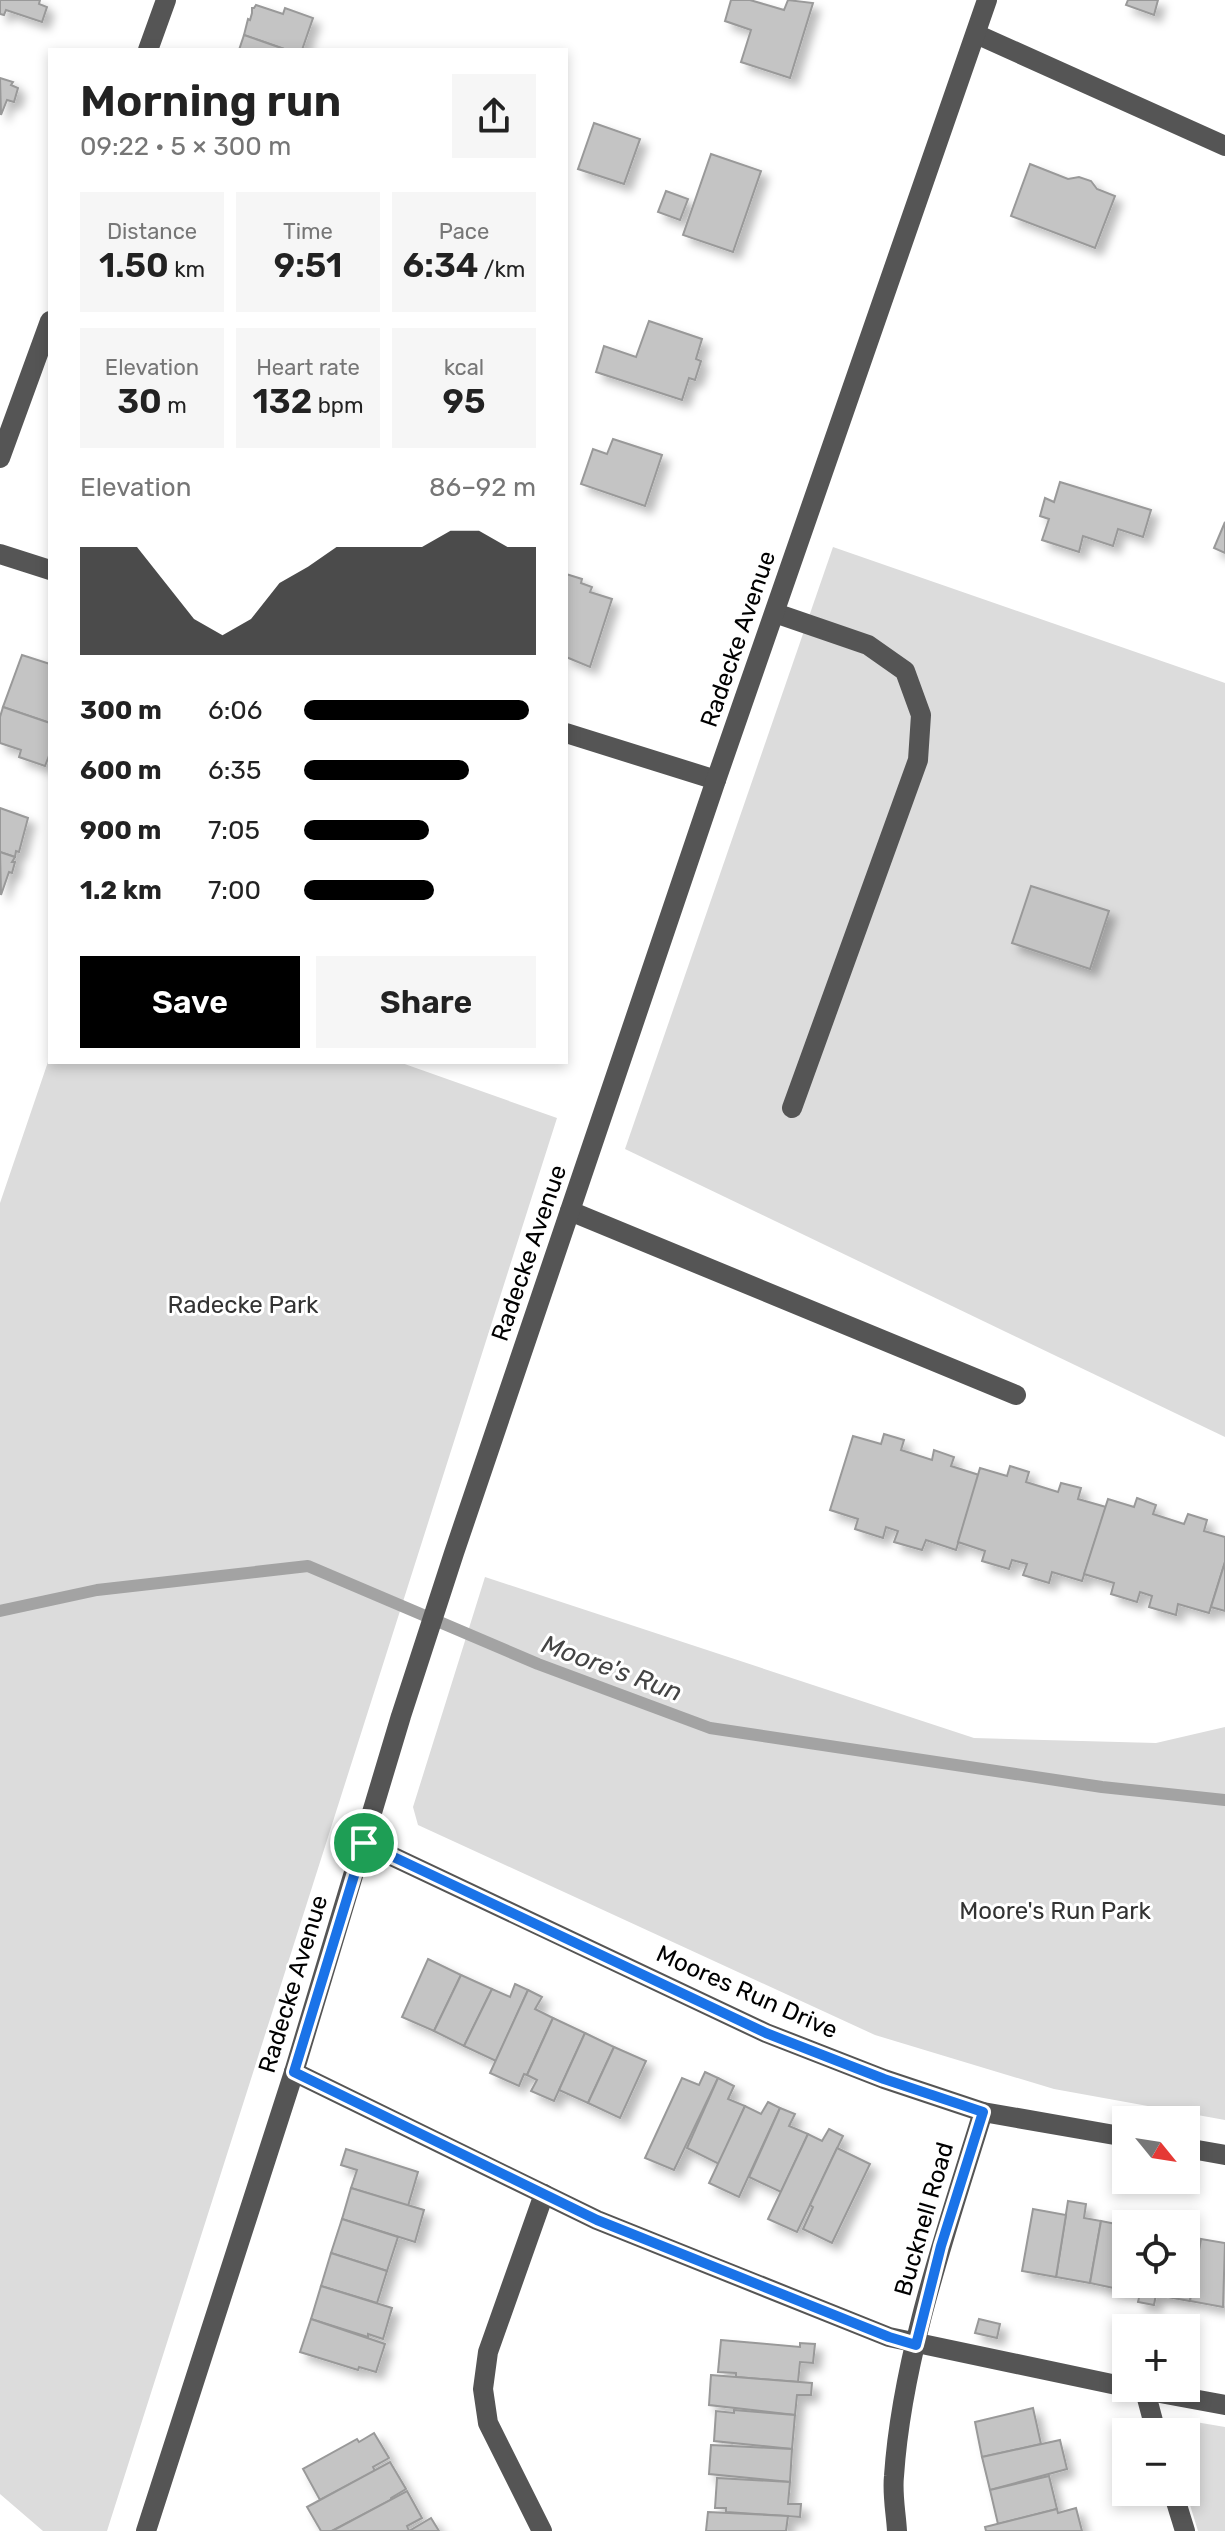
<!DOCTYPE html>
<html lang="en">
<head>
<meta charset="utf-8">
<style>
	:root { --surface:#fff; --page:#f6f6f6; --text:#222; --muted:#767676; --accent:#000 }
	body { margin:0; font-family:Rubik,sans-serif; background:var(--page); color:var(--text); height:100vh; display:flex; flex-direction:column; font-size:30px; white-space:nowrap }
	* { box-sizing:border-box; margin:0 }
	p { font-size:26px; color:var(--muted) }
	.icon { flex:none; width:44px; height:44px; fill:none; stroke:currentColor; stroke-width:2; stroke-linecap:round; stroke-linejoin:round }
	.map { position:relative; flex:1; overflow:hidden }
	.side { position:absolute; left:48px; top:48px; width:520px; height:1016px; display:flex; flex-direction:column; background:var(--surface); border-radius:0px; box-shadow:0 4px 12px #0003 }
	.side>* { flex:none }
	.needle { width:52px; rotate:120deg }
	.tools { position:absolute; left:1112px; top:2106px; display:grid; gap:16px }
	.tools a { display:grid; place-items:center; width:88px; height:88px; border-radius:0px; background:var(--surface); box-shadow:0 4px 12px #0003; font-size:40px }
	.pin { position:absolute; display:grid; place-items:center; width:68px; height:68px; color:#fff; margin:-34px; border:4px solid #fff; border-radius:50%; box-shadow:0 2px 8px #0007 }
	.round { display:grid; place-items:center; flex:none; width:84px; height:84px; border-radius:0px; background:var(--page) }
	.head { display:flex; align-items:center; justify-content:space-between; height:136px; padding:0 32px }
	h1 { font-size:44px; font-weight:600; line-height:60px }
	.stats { display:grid; grid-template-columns:repeat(3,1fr); gap:12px; height:136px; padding:8px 32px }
	.stats div { display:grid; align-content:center; border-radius:0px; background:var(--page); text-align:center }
	.stats b { font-size:34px; font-weight:600 }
	.stats small { font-size:22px; font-weight:400 }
	.stats p { font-size:22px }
	.chart { height:224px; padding:16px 32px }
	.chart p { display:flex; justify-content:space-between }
	.chart svg { width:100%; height:144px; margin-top:8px; fill:var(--accent); opacity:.7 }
	.button { display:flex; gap:16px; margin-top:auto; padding:16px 32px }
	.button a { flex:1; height:92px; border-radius:0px; background:var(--accent); color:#fff; font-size:32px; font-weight:600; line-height:92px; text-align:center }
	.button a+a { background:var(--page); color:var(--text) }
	ul { padding:0 32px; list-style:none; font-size:26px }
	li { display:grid; grid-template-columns:128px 96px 1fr; align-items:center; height:60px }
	li i { height:20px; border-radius:10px; background:var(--accent) }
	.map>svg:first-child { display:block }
	.green { fill:#dcdcdc }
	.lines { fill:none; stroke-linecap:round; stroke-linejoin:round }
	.stream { stroke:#a3a3a3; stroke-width:12 }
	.building { fill:#c4c4c4; stroke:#999; stroke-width:2; filter:url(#shadow) }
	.minor { stroke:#555; stroke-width:20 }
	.route-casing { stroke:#fff; stroke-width:16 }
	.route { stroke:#1a73e8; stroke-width:10 }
	.labels { text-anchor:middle; stroke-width:6; stroke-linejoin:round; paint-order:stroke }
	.street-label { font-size:24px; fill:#000; stroke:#fff }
	.park-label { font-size:24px; fill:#333; stroke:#fff }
	.water-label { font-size:26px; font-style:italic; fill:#444; stroke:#fff }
</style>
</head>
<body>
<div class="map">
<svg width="1225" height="2531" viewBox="0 0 1225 2531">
	<defs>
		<filter id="shadow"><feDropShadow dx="7" dy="7" stdDeviation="4" flood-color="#0004"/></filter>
	</defs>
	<rect width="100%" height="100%" fill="#fff"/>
	<g class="green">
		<polygon points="833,547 1225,683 1225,1437 625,1149"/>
		<polygon points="50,1056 50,1062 399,1062 557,1118 107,2531 43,2531 0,2494 0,1203"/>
		<polygon points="485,1577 974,1738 1156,1743 1225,1727 1225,2120 1054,2089 875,2035 418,1825 413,1807"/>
		<polygon points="1172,2418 1225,2427 1225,2531 1198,2531 1186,2492 1186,2432 1171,2432"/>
	</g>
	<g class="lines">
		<polyline class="stream" points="0,1611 97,1590 308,1566 538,1664 710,1728 1102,1787 1225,1800"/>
	</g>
	<g class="building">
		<polygon points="0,0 40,0 39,4 47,7 42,22 6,10 4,15 0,14"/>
		<polygon points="731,0 750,0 784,10 788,0 813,3 790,78 741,62 751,30 725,21"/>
		<polygon points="1128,0 1158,0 1154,15 1126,5"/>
		<polygon points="256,5 283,14 285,8 313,18 302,50 287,50 244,35 248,19 250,20 252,13 252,8 254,8"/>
		<polygon points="244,35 287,50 239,50"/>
		<polygon points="0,78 13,82 11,85 18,88 14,102 7,100 1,115"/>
		<polygon points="594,123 640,139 624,184 578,169"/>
		<polygon points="711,154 761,171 733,252 683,235"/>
		<polygon points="1030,164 1068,179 1079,177 1091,181 1097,189 1115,196 1095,248 1011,216"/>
		<polygon points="666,191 688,199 680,220 658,212"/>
		<polygon points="649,321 702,339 696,359 701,361 695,380 689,378 682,400 596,372 604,346 636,357"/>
		<polygon points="613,439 662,455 645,506 581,484 593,449 607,454"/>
		<polygon points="1060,482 1151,510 1143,537 1118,529 1113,546 1083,536 1079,552 1042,540 1049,519 1040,516 1045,498 1054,502"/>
		<polygon points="1225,522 1225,553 1214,548"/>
		<polygon points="566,574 582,579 581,583 592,587 590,592 612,599 590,667 566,657"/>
		<polygon points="22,655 50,664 50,723 3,707"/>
		<polygon points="3,707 50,723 50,753 45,766 19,757 21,750 0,743 0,717"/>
		<polygon points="0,808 28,818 19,852 16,851 15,857 0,852"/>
		<polygon points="0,852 15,857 12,862 15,862 12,873 9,872 1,895"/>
		<polygon points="1031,886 1109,911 1090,969 1012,943"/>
		<polygon points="884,1434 904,1440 901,1450 932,1460 934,1450 954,1457 951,1466 979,1475 956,1550 926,1540 922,1550 894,1542 898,1531 886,1527 883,1538 855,1529 858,1519 830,1510 853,1436 881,1444"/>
		<polygon points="1010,1466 1029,1472 1026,1482 1058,1492 1061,1483 1081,1488 1078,1499 1106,1507 1082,1581 1052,1572 1049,1583 1023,1575 1027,1564 1012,1560 1009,1569 982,1561 985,1551 958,1542 980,1468 1007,1476"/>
		<polygon points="1137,1498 1156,1505 1153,1514 1184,1524 1188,1514 1207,1520 1204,1531 1225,1537 1225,1562 1209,1613 1178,1604 1176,1615 1149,1607 1152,1596 1140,1592 1137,1602 1111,1594 1114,1583 1084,1574 1108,1499 1134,1507"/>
		<polygon points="1225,1562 1225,1611 1211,1607"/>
		<polygon points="428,1959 461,1975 434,2031 402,2017"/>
		<polygon points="461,1975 492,1989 464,2046 434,2031"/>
		<polygon points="515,1984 528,1990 496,2061 464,2046 492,1989 510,1997"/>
		<polygon points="528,1990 542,1997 535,2009 553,2018 527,2075 524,2074 519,2086 490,2073"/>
		<polygon points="553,2018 585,2033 554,2101 531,2091 537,2080 527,2075"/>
		<polygon points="585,2033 614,2047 588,2103 559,2090"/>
		<polygon points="614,2047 646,2061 620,2118 588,2103"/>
		<polygon points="705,2072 718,2078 674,2170 645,2158 682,2078 699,2085"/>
		<polygon points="718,2078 734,2086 728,2099 745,2106 719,2164 687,2148"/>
		<polygon points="768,2102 780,2108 739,2197 709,2183 745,2106 761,2114"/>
		<polygon points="780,2108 795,2114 789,2126 808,2134 781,2192 749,2177"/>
		<polygon points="829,2129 843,2136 797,2232 768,2219 808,2134 822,2141"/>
		<polygon points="837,2148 870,2164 832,2243 803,2229 813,2207 810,2205"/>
		<polygon points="346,2149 418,2172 408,2206 351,2188 357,2170 341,2165"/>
		<polygon points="351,2188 424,2210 415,2242 342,2219"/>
		<polygon points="1068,2201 1086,2204 1084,2218 1101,2221 1090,2283 1056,2277"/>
		<polygon points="1033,2209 1066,2215 1056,2277 1022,2271"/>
		<polygon points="342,2219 398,2237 387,2271 331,2253"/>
		<polygon points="1101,2221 1126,2226 1126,2273 1123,2290 1090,2283"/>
		<polygon points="1186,2237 1201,2239 1190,2301 1156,2295 1158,2284 1186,2284"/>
		<polygon points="1201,2239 1225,2243 1223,2307 1190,2301"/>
		<polygon points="331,2253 387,2271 377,2303 321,2286"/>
		<polygon points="1126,2273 1126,2284 1158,2284 1154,2305 1138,2302 1140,2293 1123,2290"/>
		<polygon points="321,2286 392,2308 383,2339 368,2334 368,2337 311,2319"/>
		<polygon points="311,2319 385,2344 376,2372 359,2367 358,2370 300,2352"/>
		<polygon points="979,2319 1000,2324 997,2338 975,2333"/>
		<polygon points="721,2340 800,2347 800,2343 815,2344 813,2363 800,2362 798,2382 736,2377 736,2373 718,2372"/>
		<polygon points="711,2375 812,2383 811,2395 797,2395 795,2415 709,2405"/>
		<polygon points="1033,2408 1041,2444 982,2457 975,2422"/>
		<polygon points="734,2410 795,2415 792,2449 714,2441 716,2411 734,2413"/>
		<polygon points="374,2433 389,2458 373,2467 375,2471 320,2500 303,2469 357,2439 359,2442"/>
		<polygon points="1060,2440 1067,2469 990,2490 982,2457"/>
		<polygon points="711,2445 792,2449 790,2482 709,2474"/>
		<polygon points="390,2462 406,2489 391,2498 391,2500 332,2531 321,2531 307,2507"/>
		<polygon points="1049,2476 1057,2509 998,2524 990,2490"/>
		<polygon points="717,2478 790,2482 788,2504 801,2504 800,2517 726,2512 726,2508 715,2508"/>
		<polygon points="407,2491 422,2518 407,2526 409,2531 332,2531"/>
		<polygon points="1076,2508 1082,2531 986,2531 985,2527 1057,2509 1058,2513"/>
		<polygon points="708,2512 788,2516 786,2531 706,2531"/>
		<polygon points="431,2518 439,2531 408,2531 409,2531"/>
	</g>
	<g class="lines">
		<g class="minor">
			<polyline points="976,34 1225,146"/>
			<polyline points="148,50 166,0"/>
			<polyline points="0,458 50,321"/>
			<polyline points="0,554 50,570"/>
			<polyline points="775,613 868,645 905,671 921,715 918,760 792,1108"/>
			<polyline points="566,733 716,780"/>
			<polyline points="570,1211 1016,1395"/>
			<polyline points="364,1843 766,2033 884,2079 983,2112 1126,2137"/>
			<polyline points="294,2072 597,2220 889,2337 1126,2387"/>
			<polyline points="1186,2148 1225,2155"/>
			<polyline points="1133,2388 1225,2405"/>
			<polyline points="1145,2391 1156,2432"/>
			<polyline points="1173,2492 1185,2531"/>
			<polyline points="146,2531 294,2072 401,1716 454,1553 716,780 987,0"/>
			<polyline points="542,2531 488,2423 483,2389 488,2352 544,2194"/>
			<path d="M 897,2531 C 896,2513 892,2494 894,2476 C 902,2356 948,2226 983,2112"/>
		</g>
	</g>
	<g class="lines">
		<g class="route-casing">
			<polygon id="route" points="364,1843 766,2033 884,2079 983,2112 941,2246 916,2345 889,2337 597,2220 294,2072"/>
		</g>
		<use href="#route" class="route"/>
	</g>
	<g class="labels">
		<g class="street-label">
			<text transform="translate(738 639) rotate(-71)" y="8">Radecke Avenue</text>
			<text transform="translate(529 1253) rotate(-71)" y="8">Radecke Avenue</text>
			<text transform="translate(293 1984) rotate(-73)" y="8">Radecke Avenue</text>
			<text transform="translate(747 1992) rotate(24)" y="8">Moores Run Drive</text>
			<text transform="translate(924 2219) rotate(-74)" y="8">Bucknell Road</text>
		</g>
		<g class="park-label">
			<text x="243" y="1313">Radecke Park</text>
			<text x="1055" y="1919">Moore's Run Park</text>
		</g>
		<g class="water-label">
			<text transform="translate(612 1668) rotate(20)" y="9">Moore's Run</text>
		</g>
	</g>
</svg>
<div class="tools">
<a><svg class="needle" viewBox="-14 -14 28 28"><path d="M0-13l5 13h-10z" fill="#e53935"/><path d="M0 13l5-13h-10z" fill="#767676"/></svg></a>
<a><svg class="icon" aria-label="locate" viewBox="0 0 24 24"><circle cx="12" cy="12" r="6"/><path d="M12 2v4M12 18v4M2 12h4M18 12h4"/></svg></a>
<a>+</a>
<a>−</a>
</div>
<div class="pin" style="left:364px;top:1843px;background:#1e9e55"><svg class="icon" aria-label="arrive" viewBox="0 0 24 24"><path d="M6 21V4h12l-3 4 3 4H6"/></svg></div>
<section class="side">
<div class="head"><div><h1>Morning run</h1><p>09:22 · 5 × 300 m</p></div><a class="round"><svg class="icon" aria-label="share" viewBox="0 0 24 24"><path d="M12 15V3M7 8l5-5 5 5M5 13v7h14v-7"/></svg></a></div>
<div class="stats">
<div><p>Distance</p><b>1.50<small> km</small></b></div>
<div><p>Time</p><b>9:51</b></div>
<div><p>Pace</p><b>6:34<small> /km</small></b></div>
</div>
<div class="stats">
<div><p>Elevation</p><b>30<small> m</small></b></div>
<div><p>Heart rate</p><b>132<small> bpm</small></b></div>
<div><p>kcal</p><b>95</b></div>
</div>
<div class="chart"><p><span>Elevation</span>86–92 m</p>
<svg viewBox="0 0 160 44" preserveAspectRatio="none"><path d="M0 44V11L10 11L20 11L30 22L40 33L50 38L60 33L70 22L80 17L90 11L100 11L110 11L120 11L130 6L140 6L150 11L160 11V44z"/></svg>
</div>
<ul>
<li><b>300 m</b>6:06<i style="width:97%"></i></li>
<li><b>600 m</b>6:35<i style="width:71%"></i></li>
<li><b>900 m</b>7:05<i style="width:54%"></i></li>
<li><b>1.2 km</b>7:00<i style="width:56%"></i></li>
</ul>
<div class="button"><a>Save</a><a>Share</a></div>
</section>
</div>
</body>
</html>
